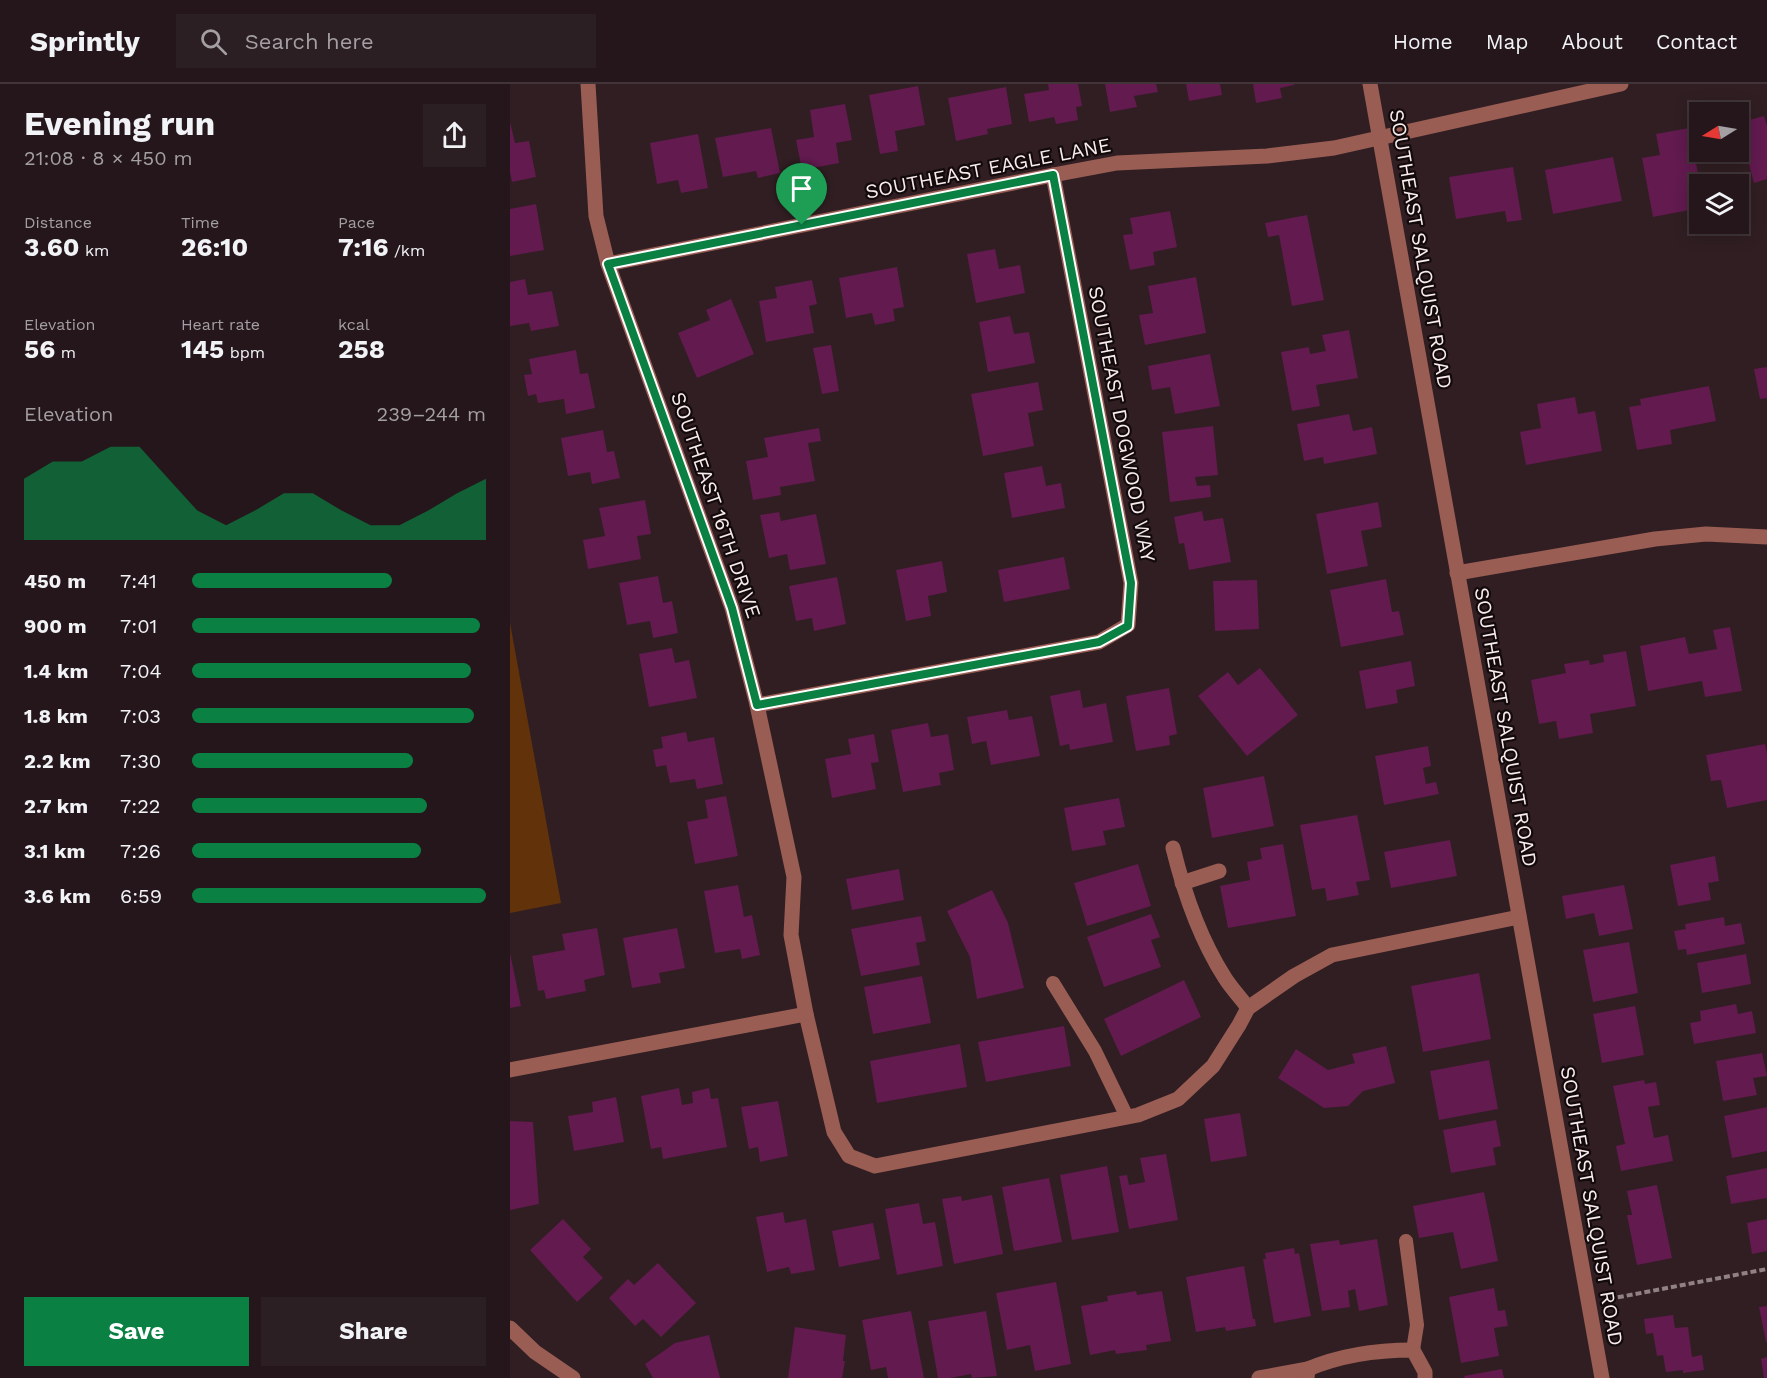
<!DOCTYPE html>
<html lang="en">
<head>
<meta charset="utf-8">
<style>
	:root { --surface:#24161a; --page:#2c1f23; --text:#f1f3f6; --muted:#a39fa2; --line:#413539; --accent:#0b8043 }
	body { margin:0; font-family:"Work Sans",sans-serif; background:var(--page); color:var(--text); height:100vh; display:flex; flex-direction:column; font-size:22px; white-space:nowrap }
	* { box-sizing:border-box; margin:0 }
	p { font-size:20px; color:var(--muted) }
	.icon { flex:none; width:33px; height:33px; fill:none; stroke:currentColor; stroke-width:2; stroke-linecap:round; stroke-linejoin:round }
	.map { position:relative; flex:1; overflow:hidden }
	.panel { display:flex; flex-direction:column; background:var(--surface); width:510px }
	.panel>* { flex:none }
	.needle { width:39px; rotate:259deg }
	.controls { position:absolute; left:1179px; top:18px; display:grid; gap:12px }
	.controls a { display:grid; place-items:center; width:60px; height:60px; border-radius:0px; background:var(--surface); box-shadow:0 3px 15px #0003,0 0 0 2px var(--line); font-size:30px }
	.pin { position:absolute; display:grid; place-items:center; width:51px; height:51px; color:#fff; margin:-62px -26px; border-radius:50% 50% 50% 0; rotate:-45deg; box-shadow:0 0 6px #0007 }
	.pin .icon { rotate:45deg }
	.round { display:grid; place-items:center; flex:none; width:63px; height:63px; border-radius:0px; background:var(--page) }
	.head { display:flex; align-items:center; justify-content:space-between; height:102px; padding:0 24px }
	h1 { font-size:33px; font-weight:700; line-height:45px }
	.figures { display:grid; grid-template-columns:repeat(3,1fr); gap:9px; height:102px; padding:6px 24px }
	.figures div { display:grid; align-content:center }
	.figures b { font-size:26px; font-weight:700 }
	.figures small { font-size:16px; font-weight:400 }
	.figures p { font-size:16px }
	.chart { height:168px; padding:12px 24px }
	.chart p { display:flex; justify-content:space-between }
	.chart svg { width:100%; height:108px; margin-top:6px; fill:var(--accent); opacity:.7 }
	.button { display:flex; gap:12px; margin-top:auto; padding:12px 24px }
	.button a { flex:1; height:69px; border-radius:0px; background:var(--accent); color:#fff; font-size:24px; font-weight:700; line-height:69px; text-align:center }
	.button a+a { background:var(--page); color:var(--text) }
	ul { padding:0 24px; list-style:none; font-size:20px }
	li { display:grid; grid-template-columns:96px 72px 1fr; align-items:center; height:45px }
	li i { height:15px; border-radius:8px; background:var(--accent) }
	header { display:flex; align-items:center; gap:36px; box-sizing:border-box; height:84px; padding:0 30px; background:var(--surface); border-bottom:2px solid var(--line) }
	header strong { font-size:28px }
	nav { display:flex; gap:33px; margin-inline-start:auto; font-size:21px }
	.search { width:420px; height:54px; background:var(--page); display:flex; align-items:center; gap:15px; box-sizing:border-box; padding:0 21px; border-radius:0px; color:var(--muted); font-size:22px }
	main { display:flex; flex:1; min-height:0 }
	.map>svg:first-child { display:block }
	.green { fill:#62330b }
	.building { fill:#621a4f }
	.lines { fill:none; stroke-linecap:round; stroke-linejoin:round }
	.path { stroke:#918184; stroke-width:4; stroke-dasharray:6 3; stroke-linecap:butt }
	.service { stroke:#995d53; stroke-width:14 }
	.minor { stroke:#995d53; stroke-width:15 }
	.tertiary { stroke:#995d53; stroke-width:15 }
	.route-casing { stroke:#fff; stroke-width:12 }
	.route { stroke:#0b8043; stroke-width:8 }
	.labels { text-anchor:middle; stroke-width:4.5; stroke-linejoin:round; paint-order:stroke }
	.street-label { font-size:20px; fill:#f9ebee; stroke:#130a0c }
</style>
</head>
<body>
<header>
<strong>Sprintly</strong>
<div class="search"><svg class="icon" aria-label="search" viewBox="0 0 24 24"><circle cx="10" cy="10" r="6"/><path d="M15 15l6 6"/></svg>Search here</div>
<nav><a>Home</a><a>Map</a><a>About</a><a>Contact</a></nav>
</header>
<main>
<section class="panel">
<div class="head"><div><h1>Evening run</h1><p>21:08 · 8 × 450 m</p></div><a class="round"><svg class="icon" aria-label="share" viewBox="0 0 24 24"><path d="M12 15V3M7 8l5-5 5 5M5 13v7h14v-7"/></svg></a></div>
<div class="figures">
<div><p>Distance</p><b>3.60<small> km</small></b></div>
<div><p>Time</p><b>26:10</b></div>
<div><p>Pace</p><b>7:16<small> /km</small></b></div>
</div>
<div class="figures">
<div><p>Elevation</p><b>56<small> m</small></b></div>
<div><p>Heart rate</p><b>145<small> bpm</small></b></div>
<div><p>kcal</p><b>258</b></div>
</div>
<div class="chart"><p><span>Elevation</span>239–244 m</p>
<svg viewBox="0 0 160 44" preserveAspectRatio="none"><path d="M0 44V19L10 12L20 12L30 6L40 6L50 19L60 32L70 38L80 32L90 25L100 25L110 32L120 38L130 38L140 32L150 25L160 19V44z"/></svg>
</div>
<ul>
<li><b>450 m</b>7:41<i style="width:68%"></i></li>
<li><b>900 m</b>7:01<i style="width:98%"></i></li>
<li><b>1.4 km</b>7:04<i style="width:95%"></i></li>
<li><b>1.8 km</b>7:03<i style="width:96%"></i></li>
<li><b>2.2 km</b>7:30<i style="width:75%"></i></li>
<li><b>2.7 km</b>7:22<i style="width:80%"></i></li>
<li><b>3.1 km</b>7:26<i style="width:78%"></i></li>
<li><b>3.6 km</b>6:59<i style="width:100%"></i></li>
</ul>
<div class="button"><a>Save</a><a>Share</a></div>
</section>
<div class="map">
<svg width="1257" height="1294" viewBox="0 0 1257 1294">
	<rect width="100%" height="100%" fill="#301e22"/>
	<polygon class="green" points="0,539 51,819 0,829"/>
	<g class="building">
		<polygon points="538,0 568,0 572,22 566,23 568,36 546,40 544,33 519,38 514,10 539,6"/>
		<polygon points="595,0 646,0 648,8 624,12 627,23 600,28"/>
		<polygon points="676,0 710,0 712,11 679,17"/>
		<polygon points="743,0 784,0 784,1 770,4 772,14 746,19"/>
		<polygon points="408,2 415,41 385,47 388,67 370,70 359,11"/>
		<polygon points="496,3 502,40 477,45 478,50 446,57 438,14"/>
		<polygon points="335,20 342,56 326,59 329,79 292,86 286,56 304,53 300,26"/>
		<polygon points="1254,32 1257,42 1257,95 1244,99 1228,39"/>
		<polygon points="0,38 5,59 19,57 26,93 2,98 0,88"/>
		<polygon points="1190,42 1190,68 1196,68 1197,72 1185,74 1190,100 1190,124 1143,133 1132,74 1150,71 1146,50"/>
		<polygon points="261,44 270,89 248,94 246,87 213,93 205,54"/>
		<polygon points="188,50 198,104 171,109 168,96 147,100 140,59"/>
		<polygon points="1103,73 1112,117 1043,130 1035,86"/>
		<polygon points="1003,83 1012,136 997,138 995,127 946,135 939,93"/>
		<polygon points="26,120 34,166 0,172 0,125"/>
		<polygon points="660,127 667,163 643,168 645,181 620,186 613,151 623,150 620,134"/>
		<polygon points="797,131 814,216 782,222 769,151 758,153 755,139"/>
		<polygon points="485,165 489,185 510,181 515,209 466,219 457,170"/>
		<polygon points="387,183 394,223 383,225 385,237 365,241 362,229 336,234 329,194"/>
		<polygon points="686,193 696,249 635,261 629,231 643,229 638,202"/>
		<polygon points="15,195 18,211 42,207 49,242 21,247 19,239 0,242 0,198"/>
		<polygon points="302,196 307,220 299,222 304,249 256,258 249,217 267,214 265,203"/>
		<polygon points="221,215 244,270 187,294 168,249 200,236 196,226"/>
		<polygon points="500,232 504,250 519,248 525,279 478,288 469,238"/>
		<polygon points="839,246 848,294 806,301 810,322 782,327 771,268 799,263 800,270 816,267 812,251"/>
		<polygon points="321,261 329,307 312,310 303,264"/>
		<polygon points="66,266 70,290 78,289 85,324 56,330 54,315 28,319 26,310 18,312 14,291 22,290 19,275"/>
		<polygon points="700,270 710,322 665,330 660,303 642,306 638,282"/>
		<polygon points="1257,283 1257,314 1250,315 1244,285"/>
		<polygon points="528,298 533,326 518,329 524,362 473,372 461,310"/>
		<polygon points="1199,302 1206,337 1160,346 1162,360 1127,366 1119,323 1131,321 1130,315"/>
		<polygon points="1065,313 1068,330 1085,327 1092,367 1016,381 1010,348 1031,344 1027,320"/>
		<polygon points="839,330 843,347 862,343 867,370 814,380 813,373 794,377 787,340"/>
		<polygon points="703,342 708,391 685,393 687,402 700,401 701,413 660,418 652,348"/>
		<polygon points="309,344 311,357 298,359 305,397 270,403 271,411 243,416 236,377 258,373 254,354"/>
		<polygon points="93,346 97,368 104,367 110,394 82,400 80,388 58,392 51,354"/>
		<polygon points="532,382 536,402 551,399 555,424 502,434 494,389"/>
		<polygon points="135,416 141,450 127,452 131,475 78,485 73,456 95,452 89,424"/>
		<polygon points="868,418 872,443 851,447 858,482 817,490 806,430"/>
		<polygon points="692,427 694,437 713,434 721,478 679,486 674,459 669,460 664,433"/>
		<polygon points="269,428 271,437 306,430 316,480 280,486 277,470 259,474 250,431"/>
		<polygon points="554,473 560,505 494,518 488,486"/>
		<polygon points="432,477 437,508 418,512 421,532 396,537 386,486"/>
		<polygon points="148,492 153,519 162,517 168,549 143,554 140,537 117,541 109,499"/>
		<polygon points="327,493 336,540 304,547 302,534 286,537 279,502"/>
		<polygon points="876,495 882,528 889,527 894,551 831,563 820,506"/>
		<polygon points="747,496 749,545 705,547 703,497"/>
		<polygon points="1220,543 1232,607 1195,613 1192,597 1138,607 1130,562 1175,553 1179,570 1207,565 1203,546"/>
		<polygon points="162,564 165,579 179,576 187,614 139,623 129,570"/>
		<polygon points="1116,567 1126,622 1080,630 1083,649 1049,655 1046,637 1029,640 1021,596 1056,589 1054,580 1079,576 1080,581 1094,578 1093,571"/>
		<polygon points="901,577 905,602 886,606 888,619 856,625 849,587"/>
		<polygon points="750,584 788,631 737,672 688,612 718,588 728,601"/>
		<polygon points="659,604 667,650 659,652 660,661 626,667 616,612"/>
		<polygon points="570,606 573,624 596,619 603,658 560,666 559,660 550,662 540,612"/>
		<polygon points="497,626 499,636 522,632 530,672 481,681 476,657 462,660 457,633"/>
		<polygon points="418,639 421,653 438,650 444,686 429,689 431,701 393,708 381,646"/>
		<polygon points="176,648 178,658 204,653 213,700 187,705 185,695 160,699 156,681 146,683 143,666 153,664 151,653"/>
		<polygon points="364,650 369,678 361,679 366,705 322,714 315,675 341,670 338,655"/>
		<polygon points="1255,660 1257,670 1257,716 1217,724 1211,696 1201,697 1196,671"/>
		<polygon points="918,662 921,682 913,684 916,700 926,698 929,710 874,721 865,672"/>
		<polygon points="754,692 764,742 702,754 693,704"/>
		<polygon points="216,712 228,772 185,780 177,738 198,734 195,716"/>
		<polygon points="609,714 615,743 593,747 596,761 562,767 554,724"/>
		<polygon points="847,731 860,796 846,798 849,811 817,817 815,804 802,806 790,741"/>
		<polygon points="940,756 947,792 881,804 874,768"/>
		<polygon points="773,760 786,832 718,844 710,802 740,796 737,778 752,775 750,764"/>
		<polygon points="1205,772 1209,797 1198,799 1201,816 1168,822 1160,781"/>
		<polygon points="628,780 641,822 577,842 564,799"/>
		<polygon points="389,785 394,816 342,826 336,795"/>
		<polygon points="228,801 234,833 242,831 250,871 232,875 230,865 205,869 194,807"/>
		<polygon points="1114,801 1123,845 1089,852 1084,829 1056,835 1052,812"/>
		<polygon points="482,806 498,839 514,904 467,915 460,873 437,827"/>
		<polygon points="641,830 650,853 641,856 651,883 594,903 577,853"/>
		<polygon points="411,832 416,857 406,859 410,881 351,892 341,845"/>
		<polygon points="1214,833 1215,842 1231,839 1235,860 1177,871 1176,865 1168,866 1164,847 1176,845 1175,840"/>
		<polygon points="87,844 95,891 74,896 76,907 36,915 34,906 28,907 22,872 55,866 52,850"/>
		<polygon points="167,844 175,884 149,889 151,899 122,904 113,854"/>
		<polygon points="1119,858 1128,909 1083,918 1073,866"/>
		<polygon points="0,869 11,922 0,924"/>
		<polygon points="1236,870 1241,900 1192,909 1187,879"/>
		<polygon points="969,889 981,955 913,968 901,902"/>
		<polygon points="412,892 421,939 363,950 354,903"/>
		<polygon points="674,896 691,933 611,972 594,935"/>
		<polygon points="1226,920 1228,930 1242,927 1246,949 1184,960 1180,939 1191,937 1190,927"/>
		<polygon points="1125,922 1134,971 1092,979 1083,930"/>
		<polygon points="554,942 561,982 476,998 468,958"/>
		<polygon points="450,960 457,1003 367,1019 360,977"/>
		<polygon points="876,962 885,999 853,1007 838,1022 814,1024 768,994 786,965 818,986 845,979 842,970"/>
		<polygon points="1252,969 1257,992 1243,994 1247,1011 1213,1017 1206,977"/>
		<polygon points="979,976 988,1025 929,1036 920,987"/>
		<polygon points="1134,996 1135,1000 1146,998 1150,1021 1138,1023 1144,1054 1158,1051 1163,1077 1111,1087 1106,1062 1115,1060 1103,1002"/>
		<polygon points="169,1004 172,1021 183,1019 182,1008 199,1004 201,1015 208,1014 217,1063 153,1075 151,1063 141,1065 131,1012"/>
		<polygon points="106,1013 114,1058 64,1067 58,1032 83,1028 82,1018"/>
		<polygon points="268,1017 278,1072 250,1078 248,1063 239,1065 231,1023"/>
		<polygon points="1257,1023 1257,1067 1222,1074 1214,1032"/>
		<polygon points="730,1029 737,1072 701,1078 694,1035"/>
		<polygon points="986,1036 991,1062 983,1064 986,1081 941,1089 933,1046"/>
		<polygon points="0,1037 23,1038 29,1120 0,1126"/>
		<polygon points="656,1070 668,1136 619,1145 609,1092 617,1091 619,1101 635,1098 630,1074"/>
		<polygon points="597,1082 609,1148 562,1156 550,1091"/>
		<polygon points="1257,1084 1257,1114 1221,1120 1216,1092"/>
		<polygon points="539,1094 552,1158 504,1167 492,1103"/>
		<polygon points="1147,1101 1162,1174 1127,1181 1117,1131 1122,1131 1117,1107"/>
		<polygon points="974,1108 988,1177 951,1185 943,1148 909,1154 903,1122"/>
		<polygon points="482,1111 493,1170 444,1180 432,1115 451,1112 452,1117"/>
		<polygon points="409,1119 413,1140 425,1138 433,1182 387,1191 375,1125"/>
		<polygon points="273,1128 275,1139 296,1135 305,1186 281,1190 279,1183 257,1188 246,1133"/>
		<polygon points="53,1135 81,1165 73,1173 93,1194 67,1218 20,1166"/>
		<polygon points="1257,1135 1257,1167 1242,1170 1237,1139"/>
		<polygon points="363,1139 370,1175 329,1183 322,1147"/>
		<polygon points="867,1155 878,1221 849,1227 845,1205 838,1207 840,1223 812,1227 800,1160 829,1156 830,1161"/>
		<polygon points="784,1164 785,1170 789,1169 801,1232 764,1239 753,1175 756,1175 755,1169"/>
		<polygon points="148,1179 186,1219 151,1253 133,1235 125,1242 99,1214 118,1195 124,1201"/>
		<polygon points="734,1182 743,1235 745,1235 746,1242 716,1247 715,1243 686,1248 676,1193"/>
		<polygon points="546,1198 561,1280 525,1287 520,1261 497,1266 486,1209"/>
		<polygon points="984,1204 988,1227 995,1226 998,1242 984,1244 989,1272 951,1279 939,1213"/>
		<polygon points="626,1207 627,1211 652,1207 661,1257 636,1261 637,1266 606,1270 605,1266 580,1271 571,1222 598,1217 597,1212"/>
		<polygon points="1257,1222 1257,1258 1256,1258 1249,1223"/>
		<polygon points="401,1227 414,1294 378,1294 376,1283 361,1286 352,1236"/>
		<polygon points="476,1227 487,1292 462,1294 461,1290 440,1294 428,1294 418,1237"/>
		<polygon points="1163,1231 1165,1244 1178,1243 1182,1273 1192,1271 1194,1286 1173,1289 1173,1286 1156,1288 1153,1271 1147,1272 1143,1249 1136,1250 1134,1235"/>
		<polygon points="285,1243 336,1251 333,1277 335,1277 332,1294 278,1294"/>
		<polygon points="199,1251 210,1294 143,1294 135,1280 165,1259"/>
		<polygon points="1257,1273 1257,1294 1254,1294 1251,1275"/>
		<polygon points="992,1285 994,1294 955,1294 954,1292"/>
	</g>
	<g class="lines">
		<polyline class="path" points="1099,1215 1257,1185"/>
		<g class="service">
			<polyline points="543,899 585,967 617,1033"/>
			<polyline points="896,1157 907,1241 903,1266"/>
		</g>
		<g class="minor">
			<polyline points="78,0 86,132 98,180 222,524 247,621 284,793 281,851 296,930 324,1048 339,1072 365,1082 628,1031 668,1015 703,982 729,941 738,924 784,892 822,871 1009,833"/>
			<polyline points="98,180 543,91 607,79 757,72 824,64 1111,0"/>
			<polyline points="947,489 1145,455 1196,450 1257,453"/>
			<polyline points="247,621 589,558 618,541 621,499 543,91"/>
			<path d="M 663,764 C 674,809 690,855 715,894 C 722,905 731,914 738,924"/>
			<polyline points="672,799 709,787"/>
			<polyline points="0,986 296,930"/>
			<polyline points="0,1244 25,1268 63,1294"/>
			<polyline points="749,1294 798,1285"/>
			<path d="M 797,1294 L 798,1285 C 831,1271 867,1266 903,1266 L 915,1288 L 915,1294"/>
		</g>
		<polyline class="tertiary" points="860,0 1092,1294"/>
	</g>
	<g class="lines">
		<g class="route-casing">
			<polygon id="route" points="543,91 621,499 618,542 589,558 247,621 222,524 98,180"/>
		</g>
		<use href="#route" class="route"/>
	</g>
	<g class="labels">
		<g class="street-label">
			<text transform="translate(478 84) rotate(-11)" y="7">SOUTHEAST EAGLE LANE</text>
			<text transform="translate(911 165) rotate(80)" y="7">SOUTHEAST SALQUIST ROAD</text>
			<text transform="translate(612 340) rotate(79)" y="7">SOUTHEAST DOGWOOD WAY</text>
			<text transform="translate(206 421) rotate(71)" y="7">SOUTHEAST 16TH DRIVE</text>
			<text transform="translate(996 643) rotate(80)" y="7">SOUTHEAST SALQUIST ROAD</text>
			<text transform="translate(1082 1122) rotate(80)" y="7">SOUTHEAST SALQUIST ROAD</text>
		</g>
	</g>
</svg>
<div class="controls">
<a><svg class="needle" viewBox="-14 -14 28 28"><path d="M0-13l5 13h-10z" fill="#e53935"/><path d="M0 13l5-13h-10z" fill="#a39fa2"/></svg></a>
<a><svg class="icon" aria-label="layers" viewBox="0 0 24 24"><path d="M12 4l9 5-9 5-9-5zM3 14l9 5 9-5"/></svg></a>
</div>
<div class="pin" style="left:292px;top:141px;background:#1e9e55"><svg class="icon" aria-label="arrive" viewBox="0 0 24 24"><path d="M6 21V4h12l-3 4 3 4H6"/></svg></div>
</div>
</main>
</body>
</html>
